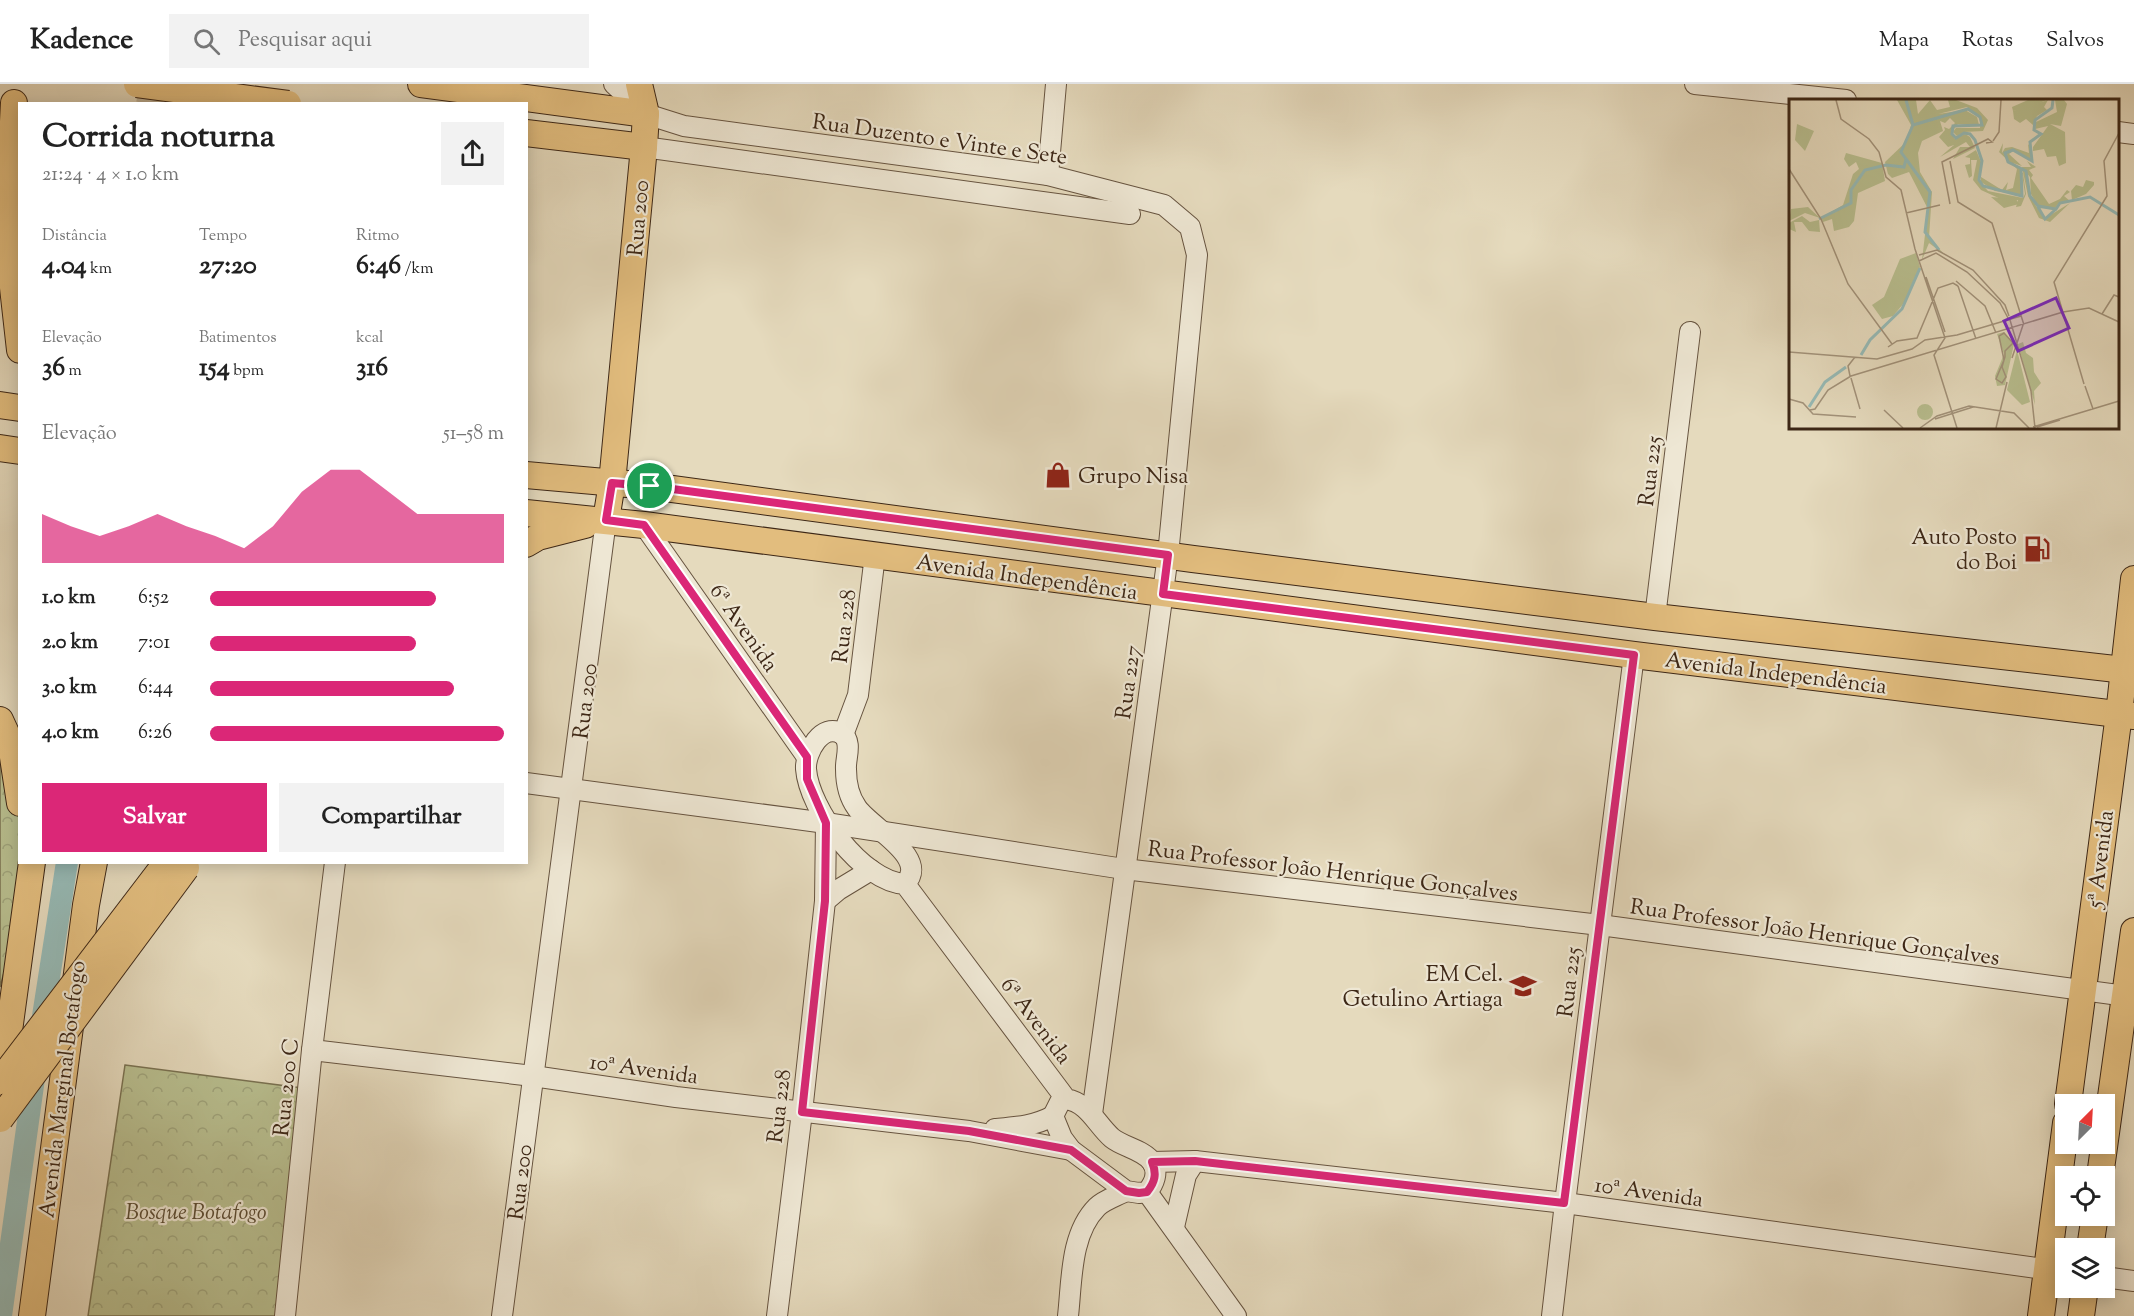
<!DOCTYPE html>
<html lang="pt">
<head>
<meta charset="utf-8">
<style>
	:root { --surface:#fff; --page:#f2f2f2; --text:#222; --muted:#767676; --line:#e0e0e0; --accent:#db2777 }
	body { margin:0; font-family:"Sorts Mill Goudy",serif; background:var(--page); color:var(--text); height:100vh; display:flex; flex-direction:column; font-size:22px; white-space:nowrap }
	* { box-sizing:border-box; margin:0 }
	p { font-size:20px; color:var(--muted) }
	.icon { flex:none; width:33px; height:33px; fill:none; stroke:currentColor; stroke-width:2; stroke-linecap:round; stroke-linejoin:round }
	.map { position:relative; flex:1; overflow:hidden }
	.details { position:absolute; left:18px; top:18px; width:510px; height:762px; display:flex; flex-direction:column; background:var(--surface); border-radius:0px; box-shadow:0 3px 15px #0003 }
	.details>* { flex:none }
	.needle { width:39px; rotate:24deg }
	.fabs { position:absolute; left:2055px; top:1010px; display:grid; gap:12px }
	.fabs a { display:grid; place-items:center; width:60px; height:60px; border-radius:0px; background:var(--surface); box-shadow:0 3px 15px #0003; font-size:30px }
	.pin { position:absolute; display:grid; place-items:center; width:51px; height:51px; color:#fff; margin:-26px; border:3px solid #fff; border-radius:50%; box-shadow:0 2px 6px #0007 }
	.round { display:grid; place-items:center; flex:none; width:63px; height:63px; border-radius:0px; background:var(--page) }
	.overview { display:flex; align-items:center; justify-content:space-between; height:102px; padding:0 24px }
	h1 { font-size:33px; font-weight:800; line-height:45px }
	.stats { display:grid; grid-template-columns:repeat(3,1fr); gap:9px; height:102px; padding:6px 24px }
	.stats div { display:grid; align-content:center }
	.stats b { font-size:26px; font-weight:800 }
	.stats small { font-size:16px; font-weight:400 }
	.stats p { font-size:16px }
	.chart { height:168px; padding:12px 24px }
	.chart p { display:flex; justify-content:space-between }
	.chart svg { width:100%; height:108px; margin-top:6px; fill:var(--accent); opacity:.7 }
	.button { display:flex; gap:12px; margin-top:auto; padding:12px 24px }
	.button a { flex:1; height:69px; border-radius:0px; background:var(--accent); color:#fff; font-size:24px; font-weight:800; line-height:69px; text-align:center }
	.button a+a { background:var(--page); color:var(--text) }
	ul { padding:0 24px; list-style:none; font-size:20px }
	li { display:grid; grid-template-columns:96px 72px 1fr; align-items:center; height:45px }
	li i { height:15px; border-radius:8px; background:var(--accent) }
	header { display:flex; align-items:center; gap:36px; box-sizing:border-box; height:84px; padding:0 30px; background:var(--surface); border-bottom:2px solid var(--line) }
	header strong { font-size:28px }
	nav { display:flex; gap:33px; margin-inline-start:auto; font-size:21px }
	.search { width:420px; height:54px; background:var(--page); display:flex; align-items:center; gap:15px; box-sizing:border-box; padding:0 21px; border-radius:0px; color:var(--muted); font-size:22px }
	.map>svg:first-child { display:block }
	.forest { fill:url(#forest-crowns); stroke:#7a7252; stroke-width:1.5 }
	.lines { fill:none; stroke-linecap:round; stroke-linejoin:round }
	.canal { stroke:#96bab6; stroke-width:22 }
	.major-tunnel { stroke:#c3b69c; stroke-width:26; stroke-dasharray:26 13; stroke-linecap:butt }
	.minor-casing { stroke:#675440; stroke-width:22 }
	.major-casing { stroke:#3d2716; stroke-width:28 }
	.minor { stroke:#eee7d4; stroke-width:20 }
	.major { stroke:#e2bd7e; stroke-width:26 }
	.major-bridge-casing { stroke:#3d2716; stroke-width:28; stroke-linecap:butt }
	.major-bridge { stroke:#e2bd7e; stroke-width:26 }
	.route-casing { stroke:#fff; stroke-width:12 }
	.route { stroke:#db2777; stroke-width:8 }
	.labels { text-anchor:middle; stroke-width:4.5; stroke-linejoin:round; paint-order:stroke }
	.street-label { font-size:22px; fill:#3d2716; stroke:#eee7d4 }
	.poi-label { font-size:22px; fill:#3d2716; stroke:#eee7d4; text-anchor:end }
	.park-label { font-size:22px; font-style:italic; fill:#5c4d34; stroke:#eee7d4 }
	.inset-river { fill:none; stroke:#96bab6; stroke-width:3 }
	.inset-road { fill:none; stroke:#a2927a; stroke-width:1.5 }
	.view { fill:#7b2cbf; fill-opacity:0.15; stroke:#7b2cbf; stroke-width:3 }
	.inset-edge { fill:none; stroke:#3d2716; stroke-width:3 }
</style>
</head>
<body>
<header>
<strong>Kadence</strong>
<div class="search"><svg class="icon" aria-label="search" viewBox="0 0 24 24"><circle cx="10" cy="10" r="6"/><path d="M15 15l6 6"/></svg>Pesquisar aqui</div>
<nav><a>Mapa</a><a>Rotas</a><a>Salvos</a></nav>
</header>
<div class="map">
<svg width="2134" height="1232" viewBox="0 0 2134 1232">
	<defs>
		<pattern id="forest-crowns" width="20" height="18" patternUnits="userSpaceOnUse" patternTransform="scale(1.5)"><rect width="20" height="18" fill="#b8be8f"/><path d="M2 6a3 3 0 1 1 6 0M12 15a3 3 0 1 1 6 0" fill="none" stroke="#9fa37b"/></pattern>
	</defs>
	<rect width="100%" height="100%" fill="#e5dabd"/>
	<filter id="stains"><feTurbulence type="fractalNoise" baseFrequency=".00333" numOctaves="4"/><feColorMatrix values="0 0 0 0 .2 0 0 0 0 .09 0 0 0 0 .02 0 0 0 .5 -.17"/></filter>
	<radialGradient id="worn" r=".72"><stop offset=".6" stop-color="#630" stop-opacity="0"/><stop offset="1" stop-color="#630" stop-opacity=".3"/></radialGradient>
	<g class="forest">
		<polygon points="0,645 19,719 20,778 30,793 0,903"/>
		<polygon points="125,981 302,1004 276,1232 88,1232"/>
	</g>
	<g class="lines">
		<g class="canal">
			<polyline points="41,945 67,778"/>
			<polyline points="1,1232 35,987"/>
		</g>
		<polyline class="major-tunnel" points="149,20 153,0"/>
		<g class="minor-casing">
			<g id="minor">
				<polyline points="614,0 646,30 684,42 1048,91 1164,121 1190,143 1197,171 1168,471 1092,1030"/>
				<polyline points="1695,0 1846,16"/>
				<polyline points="2118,48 2134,50"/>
				<polyline points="644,63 1130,130"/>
				<polyline points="1048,91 1056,0"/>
				<polyline points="644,441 807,673"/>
				<polyline points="1655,533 1690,248"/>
				<polyline points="843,651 858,611 875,471"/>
				<polyline points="526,699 826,739 1124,785 1600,841 2134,913"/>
				<path d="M 905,800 C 930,773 872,745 857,724 C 849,713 846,699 846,685 C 845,675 853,658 842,650 C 822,637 805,669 806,685 C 809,725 862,798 905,800 L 1066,1015 C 1089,1019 1096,1040 1112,1054 C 1123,1063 1144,1066 1152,1078 C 1159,1088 1154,1100 1147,1108 L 1139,1109 L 1126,1107 L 1071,1066 L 1062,1054 L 1053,1032 L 1060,1018 L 1066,1015"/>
				<polyline points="825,817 838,806 871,786"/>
				<polyline points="312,966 533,992 676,1013 969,1047 1071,1066"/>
				<path d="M 995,1045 C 1017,1043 1034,1042 1053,1032"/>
				<polyline points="1152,1078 1195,1077 1565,1119 2066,1188"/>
				<polyline points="1147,1108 1236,1232"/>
				<polyline points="1174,1143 1186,1091 1195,1077"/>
				<polyline points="2104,1193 2134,1197"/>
				<polyline points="285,1232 312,966 335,778"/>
				<polyline points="502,1232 606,436"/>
				<polyline points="777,1232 802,1028 825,817 826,739"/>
				<path d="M 1068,1232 C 1072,1197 1070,1150 1097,1123 C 1104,1116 1117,1112 1126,1107"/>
				<polyline points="1552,1232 1565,1119 1634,571"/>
			</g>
		</g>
		<g class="major-casing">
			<g id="major">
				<polyline points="421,0 646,30"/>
				<polyline points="14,19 7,150 20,266"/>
				<polyline points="526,49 644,63"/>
				<polyline points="0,321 20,324"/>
				<polyline points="0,364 20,367"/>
				<polyline points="526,391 650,402 1193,475 1655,533 2134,587"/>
				<polyline points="526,429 644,441 1634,571 2134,632"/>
				<polyline points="606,436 612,399 644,63 646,30 639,0"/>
				<polyline points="526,460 538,453 585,441"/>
				<polyline points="0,636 11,660 20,719"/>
				<polyline points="0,1013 32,778"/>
				<polyline points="2068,1020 2119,630 2134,495"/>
				<polyline points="2100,1092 2134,847"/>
				<polyline points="2090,1164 2095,1131"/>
				<polyline points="32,1232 86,821 94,778"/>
				<polyline points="2041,1232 2066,1039"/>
				<polyline points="2081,1232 2085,1203"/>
			</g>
		</g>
		<use href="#minor" class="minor"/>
		<use href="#major" class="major"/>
		<g class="major-bridge-casing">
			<g id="major-bridge">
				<polyline points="137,0 288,20"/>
				<polyline points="0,997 167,778"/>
				<polyline points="0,1035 186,784"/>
			</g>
		</g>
		<use href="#major-bridge" class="major-bridge"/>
	</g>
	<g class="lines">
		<g class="route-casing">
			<path id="route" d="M 612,399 L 650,402 L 1168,471 L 1163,510 L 1634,571 L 1564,1119 L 1195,1077 L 1152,1078 C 1157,1090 1155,1098 1147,1108 L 1139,1109 L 1126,1107 L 1071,1066 L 969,1047 L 802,1028 L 825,817 L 826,739 L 807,695 L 807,673 L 644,441 L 606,436 Z"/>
		</g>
		<use href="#route" class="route"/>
	</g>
	<defs>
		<g id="shop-bare" transform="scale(2.07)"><path d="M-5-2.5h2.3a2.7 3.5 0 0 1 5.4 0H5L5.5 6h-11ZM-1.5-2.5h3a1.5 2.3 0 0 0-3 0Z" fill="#8f2418" stroke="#eee7d4" stroke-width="2.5" paint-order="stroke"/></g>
		<g id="fuel-bare" transform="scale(2.07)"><path d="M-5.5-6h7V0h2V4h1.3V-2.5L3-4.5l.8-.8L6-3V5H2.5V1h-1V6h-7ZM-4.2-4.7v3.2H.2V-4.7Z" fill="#8f2418" stroke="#eee7d4" stroke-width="2.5" paint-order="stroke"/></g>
		<g id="school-bare" transform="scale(2.07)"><path d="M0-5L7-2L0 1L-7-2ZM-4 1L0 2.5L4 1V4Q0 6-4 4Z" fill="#8f2418" stroke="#eee7d4" stroke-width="2.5" paint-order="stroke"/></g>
	</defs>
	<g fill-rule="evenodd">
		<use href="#shop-bare" x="1058" y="391"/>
		<use href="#fuel-bare" x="2037" y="465"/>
		<use href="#school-bare" x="1523" y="902"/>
	</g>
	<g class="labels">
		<g class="street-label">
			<text transform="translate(940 54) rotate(8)" y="8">Rua Duzento e Vinte e Sete</text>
			<text transform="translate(637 134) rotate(-85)" y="8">Rua 200</text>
			<text transform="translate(1649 387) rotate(-83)" y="8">Rua 225</text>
			<text transform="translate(1027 492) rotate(8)" y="8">Avenida Independência</text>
			<text transform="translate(843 542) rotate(-83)" y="8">Rua 228</text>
			<text transform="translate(745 543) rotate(55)" y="8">6ª Avenida</text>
			<text transform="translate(1776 588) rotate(7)" y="8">Avenida Independência</text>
			<text transform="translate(1127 598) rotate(-82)" y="8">Rua 227</text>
			<text transform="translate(584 617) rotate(-83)" y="8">Rua 200</text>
			<text transform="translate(2099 775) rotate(-83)" y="8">5ª Avenida</text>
			<text transform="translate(1333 786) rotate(7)" y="8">Rua Professor João Henrique Gonçalves</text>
			<text transform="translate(1815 847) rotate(8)" y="8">Rua Professor João Henrique Gonçalves</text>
			<text transform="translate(1568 898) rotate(-83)" y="8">Rua 225</text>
			<text transform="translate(1037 936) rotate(53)" y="8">6ª Avenida</text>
			<text transform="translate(644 984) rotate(8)" y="8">10ª Avenida</text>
			<text transform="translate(285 1003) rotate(-84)" y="8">Rua 200 C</text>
			<text transform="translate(61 1005) rotate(-83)" y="8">Avenida Marginal Botafogo</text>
			<text transform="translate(778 1022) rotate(-83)" y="8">Rua 228</text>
			<text transform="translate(519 1098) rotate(-83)" y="8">Rua 200</text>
			<text transform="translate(1649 1107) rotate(8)" y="8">10ª Avenida</text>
		</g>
		<g class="poi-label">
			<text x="1078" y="399" text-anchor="start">Grupo Nisa</text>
			<text x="2017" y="460">Auto Posto<tspan x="2017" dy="25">do Boi</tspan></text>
			<text x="1503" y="897">EM Cel.<tspan x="1503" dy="25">Getulino Artiaga</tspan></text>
		</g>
		<g class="park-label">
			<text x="196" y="1135">Bosque Botafogo</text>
		</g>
	</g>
	<g transform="translate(1789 15)">
		<rect width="330" height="330" fill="#e5dabd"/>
		<path d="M 259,1 L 255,8 L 258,11 L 248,17 L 244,26 L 237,20 L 231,24 L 225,20 L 224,12 ZM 266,1 L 275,1 L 278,5 L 272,27 L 261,25 L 276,33 L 277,64 L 270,67 L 267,57 L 258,58 L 255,50 L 244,52 L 244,48 L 259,27 L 246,30 L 247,23 L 268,13 ZM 8,25 L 25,32 L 16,52 L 6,41 ZM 202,98 L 227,100 L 230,105 L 215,109 ZM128 313a8 8 0 1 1 16 0a8 8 0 1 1-16 0Z" fill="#b8be8f"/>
		<path d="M 108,1 L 127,1 L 129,15 L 141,1 L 148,11 L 161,8 L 159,1 L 167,1 L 188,9 L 199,21 L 194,32 L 175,33 L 168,37 L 164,33 L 167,29 L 191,29 L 192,19 L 178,8 L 149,15 L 176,11 L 188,18 L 190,26 L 169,25 L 162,34 L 166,40 L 176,35 L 181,38 L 186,49 L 164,60 L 171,48 L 181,48 L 177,43 L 151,58 L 165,46 L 159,48 L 150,38 L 156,31 L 155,28 L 160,30 L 166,24 L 161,19 L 156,24 L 151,22 L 154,32 L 133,42 L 129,54 L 131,73 L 143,93 L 140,139 L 156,156 L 140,144 L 133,161 L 139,110 L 120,73 L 103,79 L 99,75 L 96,63 L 118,42 L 122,26 ZM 239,1 L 257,1 L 239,10 L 224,12 L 223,8 ZM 214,44 L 213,54 L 216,49 L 223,48 L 240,54 L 239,45 L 243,51 L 241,62 L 225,51 L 220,55 L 233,67 L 224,64 L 231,68 L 233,96 L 206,92 L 192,83 L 192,78 L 213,91 L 219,83 L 217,91 L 224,89 L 228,70 L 210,53 ZM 187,51 L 193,65 L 189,81 L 199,92 L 234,99 L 236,95 L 233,74 L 234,74 L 237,95 L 232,107 L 227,108 L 229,101 L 214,101 L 192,91 L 184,81 L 188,61 L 182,61 L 183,77 L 180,79 L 176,66 L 181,65 L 181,59 L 176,58 ZM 57,54 L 93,64 L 96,82 L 69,94 L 65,122 L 60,128 L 45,132 L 43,120 L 34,123 L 32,119 L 54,106 L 64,75 L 70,70 L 67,63 L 60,68 L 55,60 ZM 238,62 L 247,68 L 240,71 L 244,76 L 242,79 L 260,105 L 271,100 L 278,91 L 281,93 L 275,97 L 281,102 L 270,104 L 266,109 L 249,107 L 242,95 L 241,78 L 235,71 L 239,79 L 240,96 L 251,113 L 255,120 L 281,104 L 261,123 L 250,119 L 239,97 L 233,68 L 242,68 ZM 297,81 L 305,83 L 305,86 L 297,95 L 283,101 L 282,92 L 287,86 L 294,88 ZM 19,108 L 31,119 L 16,114 L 0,122 L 2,110 ZM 13,117 L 21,123 L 30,121 L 31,133 L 20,132 L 13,123 L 5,123 L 7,133 L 0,130 L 0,124 ZM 215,233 L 225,245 L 216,286 L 208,287 L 206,277 L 215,255 L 208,235 ZM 234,243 L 237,254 L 244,259 L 245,273 L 252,284 L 245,292 L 246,306 L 229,245 ZM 228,251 L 241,303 L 233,306 L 218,291 Z" fill="#b8be8f"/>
		<path d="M 127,154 L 131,168 L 115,204 L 104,217 L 93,220 L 83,206 L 95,198 L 111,160 Z" fill="#b8be8f"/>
		<path class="inset-river" d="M 117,1 L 124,26M 264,1 L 263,9 L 246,21 L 245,31 L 252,35 L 241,43 L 243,62 L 224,51 L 216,54 L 219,63 L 237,72 L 241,97 L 249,107 L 267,110 L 271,104 L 301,98 L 330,116M 124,26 L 179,10 L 191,18 L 193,26 L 164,27 L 163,35 L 167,39 L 175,34 L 181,35 L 186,41 L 193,62 L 190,81 L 194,87 L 233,97 L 232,70M 117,60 L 141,93 L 136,133 L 150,151M 249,108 L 256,120 L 267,110M 30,120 L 62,104 L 62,91 L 76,71 L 97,66 L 115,68 L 117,60 L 112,53 L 124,26M 72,256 L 81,241 L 113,210 L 131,169M 20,308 L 36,283 L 57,268"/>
		<path class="inset-road" d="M 47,1 L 52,20 L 80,40 L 90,53 L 97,78 L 112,91 L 126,150 L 156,239 L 145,256 L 168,329M 204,42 L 210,33 L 212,1M 161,62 L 169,103 L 203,124 L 235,226M 0,70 L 32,120 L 59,185 L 103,245M 161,105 L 153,63 L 199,40 L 203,43 L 197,44M 117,114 L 151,106M 130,156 L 148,151 L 184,171 L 216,206 L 220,217M 130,162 L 147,154 L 178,173 L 211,204 L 219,219M 137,178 L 156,233M 167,182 L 196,207 L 207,234M 169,187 L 187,240M 313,215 L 325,196 L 330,198M 221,221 L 242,292 L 246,329M 215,234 L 224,244 L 216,252 L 216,258 L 215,261 L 213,268 L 217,278 L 213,284 L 207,280 L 215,261 L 210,237 ZM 99,248 L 108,242 L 128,239 L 149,189 L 164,184 L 169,187M 0,253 L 88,260 L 123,250 L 136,241 L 168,236 L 232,217M 223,259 L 234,226M 61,277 L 59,267 L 66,258M 62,279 L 71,310M 295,285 L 265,183 L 318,97 L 315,62 L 330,34M 296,287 L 304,310M 0,300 L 14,304 L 24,315 L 67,318M 21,311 L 26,310 L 39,291 L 62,277 L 274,213 L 300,209 L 330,223M 95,311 L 114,329M 146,320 L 184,308M 244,328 L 330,302M 248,328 L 271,321M 131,329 L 148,317 L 180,307 L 225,314 L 240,329M 207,329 L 218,283"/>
		<path class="view" d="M 267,199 L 280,229 L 229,252 L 215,222 Z"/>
		<rect width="330" height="330" class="inset-edge"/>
	</g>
	<rect width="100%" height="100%" filter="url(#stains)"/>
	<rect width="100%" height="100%" fill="url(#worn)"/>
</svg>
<div class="fabs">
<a><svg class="needle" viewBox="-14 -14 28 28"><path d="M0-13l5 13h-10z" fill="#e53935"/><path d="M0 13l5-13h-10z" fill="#767676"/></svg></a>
<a><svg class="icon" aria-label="locate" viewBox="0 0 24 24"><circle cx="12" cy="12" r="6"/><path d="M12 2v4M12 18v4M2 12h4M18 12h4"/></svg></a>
<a><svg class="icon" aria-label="layers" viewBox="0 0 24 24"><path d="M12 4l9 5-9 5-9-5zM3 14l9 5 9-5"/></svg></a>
</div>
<div class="pin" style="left:650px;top:402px;background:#1e9e55"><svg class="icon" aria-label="arrive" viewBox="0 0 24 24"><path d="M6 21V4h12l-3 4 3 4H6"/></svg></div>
<section class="details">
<div class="overview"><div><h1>Corrida noturna</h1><p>21:24 · 4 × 1.0 km</p></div><a class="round"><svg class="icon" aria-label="share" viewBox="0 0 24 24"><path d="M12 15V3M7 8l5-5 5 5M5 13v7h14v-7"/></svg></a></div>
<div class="stats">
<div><p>Distância</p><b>4.04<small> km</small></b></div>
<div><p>Tempo</p><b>27:20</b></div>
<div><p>Ritmo</p><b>6:46<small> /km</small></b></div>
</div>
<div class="stats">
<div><p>Elevação</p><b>36<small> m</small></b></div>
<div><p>Batimentos</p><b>154<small> bpm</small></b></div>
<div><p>kcal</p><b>316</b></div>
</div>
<div class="chart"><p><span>Elevação</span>51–58 m</p>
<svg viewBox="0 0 160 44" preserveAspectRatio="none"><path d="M0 44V24L10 29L20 33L30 29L40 24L50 29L60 33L70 38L80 29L90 15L100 6L110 6L120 15L130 24L140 24L150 24L160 24V44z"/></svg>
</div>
<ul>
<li><b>1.0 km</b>6:52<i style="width:77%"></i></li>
<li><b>2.0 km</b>7:01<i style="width:70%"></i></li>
<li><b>3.0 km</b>6:44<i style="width:83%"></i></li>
<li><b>4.0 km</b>6:26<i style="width:100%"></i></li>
</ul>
<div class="button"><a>Salvar</a><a>Compartilhar</a></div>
</section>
</div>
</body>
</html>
